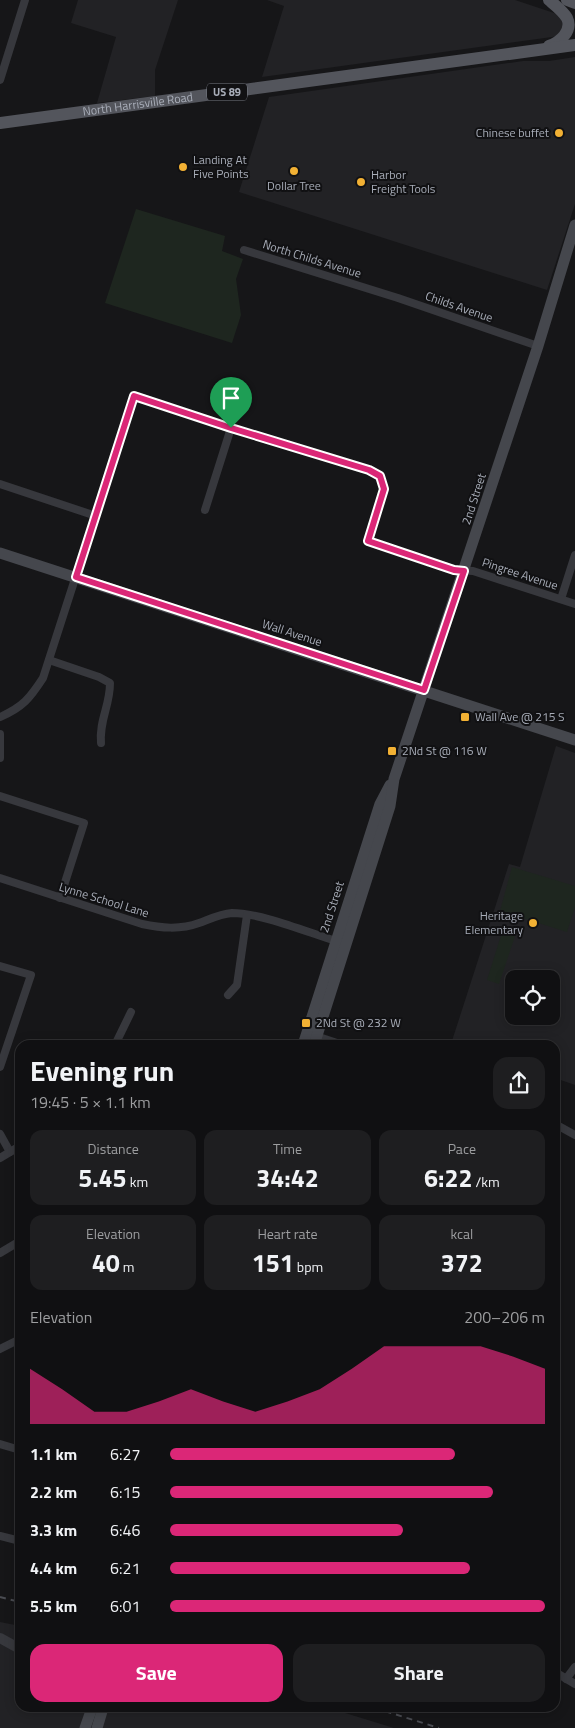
<!DOCTYPE html>
<html lang="en">
<head>
<meta charset="utf-8">
<style>
	:root { --surface:#101012; --page:#1e1e20; --text:#f1f3f6; --muted:#9c9d9f; --line:#303032; --accent:#db2777 }
	body { margin:0; font-family:"Titillium Web",sans-serif; background:var(--page); color:var(--text); height:100vh; display:flex; flex-direction:column; font-size:19px; white-space:nowrap }
	* { box-sizing:border-box; margin:0 }
	p { font-size:16px; color:var(--muted) }
	.icon { flex:none; width:28px; height:28px; fill:none; stroke:currentColor; stroke-width:2; stroke-linecap:round; stroke-linejoin:round }
	.map { position:relative; flex:1; overflow:hidden }
	.details { position:absolute; left:15px; top:1040px; width:545px; height:672px; display:flex; flex-direction:column; background:var(--surface); border-radius:15px; box-shadow:0 2px 12px #0003,0 0 0 1px var(--line) }
	.details>* { flex:none }
	.buttons { position:absolute; left:505px; top:970px; display:grid; gap:10px }
	.buttons a { display:grid; place-items:center; width:55px; height:55px; border-radius:10px; background:var(--surface); box-shadow:0 2px 12px #0003,0 0 0 1px var(--line); font-size:25px }
	.pin { position:absolute; display:grid; place-items:center; width:42px; height:42px; color:#fff; margin:-51px -21px; border-radius:50% 50% 50% 0; rotate:-45deg; box-shadow:0 0 5px #0007 }
	.pin .icon { rotate:45deg }
	.round { display:grid; place-items:center; flex:none; width:52px; height:52px; border-radius:15px; background:var(--page) }
	.overview { display:flex; align-items:center; justify-content:space-between; height:85px; padding:0 15px }
	h1 { font-size:28px; font-weight:700; line-height:38px }
	.metrics { display:grid; grid-template-columns:repeat(3,1fr); gap:8px; height:85px; padding:5px 15px }
	.metrics div { display:grid; align-content:center; border-radius:12px; background:var(--page); text-align:center }
	.metrics b { font-size:25px; font-weight:700 }
	.metrics small { font-size:14px; font-weight:400 }
	.metrics p { font-size:14px }
	.chart { height:140px; padding:10px 15px }
	.chart p { display:flex; justify-content:space-between }
	.chart svg { width:100%; height:90px; margin-top:5px; fill:var(--accent); opacity:.7 }
	.primary-button { display:flex; gap:10px; margin-top:auto; padding:10px 15px }
	.primary-button a { flex:1; height:58px; border-radius:15px; background:var(--accent); color:#fff; font-size:20px; font-weight:700; line-height:58px; text-align:center }
	.primary-button a+a { background:var(--page); color:var(--text) }
	ul { padding:0 15px; list-style:none; font-size:16px }
	li { display:grid; grid-template-columns:80px 60px 1fr; align-items:center; height:38px }
	li i { height:12px; border-radius:6px; background:var(--accent) }
	.map>svg:first-child { display:block }
	.built { fill:#222225; fill-rule:evenodd }
	.green { fill:#1e261f }
	.lines { fill:none; stroke-linecap:round; stroke-linejoin:round }
	.minor { stroke:#37383d; stroke-width:8 }
	.tertiary { stroke:#37383d; stroke-width:10 }
	.secondary { stroke:#45474d; stroke-width:11 }
	.primary { stroke:#53555c; stroke-width:12 }
	.rail { stroke:#4a4c52; stroke-width:2; stroke-dasharray:6 5; stroke-linecap:butt }
	.route-casing { stroke:#fff; stroke-width:10 }
	.route { stroke:#db2777; stroke-width:6 }
	.poi-dot { fill:#f2b134; stroke:#111113; stroke-width:2 }
	.labels { text-anchor:middle; stroke-width:4; stroke-linejoin:round; paint-order:stroke }
	.shield { fill:#111113; stroke:#7b7e86; stroke-width:1 }
	.shield-label { font-size:11px; font-weight:bold; fill:#a8adb8 }
	.street-label { font-size:12px; fill:#a8adb8; stroke:#111113 }
	.poi-label { font-size:12px; fill:#a8adb8; stroke:#111113; text-anchor:start }
</style>
</head>
<body>
<div class="map">
<svg width="575" height="1728" viewBox="0 0 575 1728">
	<rect width="100%" height="100%" fill="#161618"/>
	<g class="built">
		<polygon points="78,0 178,0 155,70 155,96 97,103 116,37 71,23"/>
		<polygon points="267,0 515,0 560,15 564,27 557,36 552,37 262,77 284,6"/>
		<polygon points="575,57 575,204 547,290 239,192 269,97 523,61 549,61"/>
		<path d="M 556,746 L 575,753 L 575,1085 L 555,1078 L 555,1045 L 451,1044 L 509,864 L 520,867 ZM 514,979 L 551,979 L 551,1016 L 514,1016 Z"/>
		<polygon points="0,1622 20,1626 20,1708 329,1708 394,1728 0,1728"/>
	</g>
	<g class="green">
		<polygon points="136,209 225,236 222,251 243,259 236,279 241,315 232,343 105,303"/>
		<polygon points="512,867 575,886 575,907 567,932 500,911"/>
		<polygon points="504,926 517,930 499,984 487,980"/>
	</g>
	<g class="lines">
		<g class="minor">
			<polyline points="0,80 25,0"/>
			<polyline points="244,250 398,298 538,346"/>
			<polyline points="0,484 96,516"/>
			<polyline points="205,510 231,428"/>
			<polyline points="561,599 575,555"/>
			<path d="M 49,660 L 99,677 L 110,683 C 110,706 99,720 101,743"/>
			<path d="M 0,717 C 23,707 30,698 43,678 L 134,396 L 231,428 L 369,470 L 380,476 L 384,489 L 368,541 L 454,570 L 473,571 L 575,604"/>
			<polyline points="0,734 0,758"/>
			<polyline points="0,796 84,823 60,898"/>
			<path d="M 0,878 L 142,924 C 161,928 180,930 199,923 C 210,919 220,914 232,913 C 262,913 309,933 339,942"/>
			<polyline points="0,966 31,975 0,1067"/>
			<polyline points="228,995 237,985 247,915"/>
			<polyline points="313,1035 343,1045"/>
			<polyline points="115,1045 131,1012"/>
			<polyline points="555,1124 575,1135"/>
			<polyline points="0,1134 10,1152"/>
			<polyline points="0,1158 20,1146"/>
			<polyline points="0,1253 20,1241"/>
			<polyline points="0,1349 20,1339"/>
			<polyline points="0,1444 20,1450"/>
			<polyline points="0,1536 20,1541"/>
			<polyline points="555,1672 575,1684"/>
			<polyline points="566,1679 575,1667"/>
		</g>
		<polyline class="tertiary" points="0,1638 20,1649"/>
		<g class="secondary">
			<polyline points="0,553 575,740"/>
			<polyline points="303,1045 380,804 390,785"/>
			<polyline points="314,1045 390,806 394,779 538,346 575,225"/>
			<polyline points="85,1728 92,1708"/>
			<polyline points="97,1728 103,1708"/>
		</g>
		<g class="primary">
			<path d="M 549,0 C 555,5 563,11 567,18 C 573,31 560,42 549,46"/>
			<polyline points="567,0 575,3"/>
			<path id="s1" d="M 0,123 L 575,45"/>
		</g>
		<g class="rail">
			<polyline points="0,1597 20,1602"/>
			<polyline points="375,1708 439,1728"/>
		</g>
	</g>
	<g class="lines">
		<g class="route-casing">
			<polygon id="route" points="134,396 231,428 369,470 380,476 384,489 368,541 454,570 464,571 424,690 76,577"/>
		</g>
		<use href="#route" class="route"/>
	</g>
	<g class="poi-dot">
		<circle cx="559" cy="133" r="5"/>
		<circle cx="183" cy="167" r="5"/>
		<circle cx="294" cy="171" r="5"/>
		<circle cx="361" cy="182" r="5"/>
		<rect x="460" y="712" width="10" height="10" rx="2.5"/>
		<rect x="387" y="746" width="10" height="10" rx="2.5"/>
		<circle cx="533" cy="923" r="5"/>
		<rect x="301" y="1018" width="10" height="10" rx="2.5"/>
	</g>
	<g class="labels">
		<rect class="shield" x="207" y="83.5" width="40" height="17" rx="4"/>
		<g class="shield-label">
			<text x="227" y="96">US 89</text>
		</g>
		<g class="street-label">
			<text dy="4" stroke="none"><textPath href="#s1" startOffset="139">North Harrisville Road</textPath></text>
			<text transform="translate(312 259) rotate(17)" y="4">North Childs Avenue</text>
			<text transform="translate(459 307) rotate(19)" y="4">Childs Avenue</text>
			<text transform="translate(474 499) rotate(-72)" y="4">2nd Street</text>
			<text transform="translate(520 574) rotate(18)" y="4">Pingree Avenue</text>
			<text transform="translate(292 633) rotate(18)" y="4">Wall Avenue</text>
			<text transform="translate(104 900) rotate(17)" y="4">Lynne School Lane</text>
			<text transform="translate(332 907) rotate(-72)" y="4">2nd Street</text>
		</g>
		<g class="poi-label">
			<text x="549" y="137" text-anchor="end">Chinese buffet</text>
			<text x="193" y="164">Landing At<tspan x="193" dy="14">Five Points</tspan></text>
			<text x="371" y="179">Harbor<tspan x="371" dy="14">Freight Tools</tspan></text>
			<text x="294" y="190" text-anchor="middle">Dollar Tree</text>
			<text x="475" y="721">Wall Ave @ 215 S</text>
			<text x="402" y="755">2Nd St @ 116 W</text>
			<text x="523" y="920" text-anchor="end">Heritage<tspan x="523" dy="14">Elementary</tspan></text>
			<text x="316" y="1027">2Nd St @ 232 W</text>
		</g>
	</g>
</svg>
<div class="buttons">
<a><svg class="icon" aria-label="locate" viewBox="0 0 24 24"><circle cx="12" cy="12" r="6"/><path d="M12 2v4M12 18v4M2 12h4M18 12h4"/></svg></a>
</div>
<div class="pin" style="left:231px;top:428px;background:#1e9e55"><svg class="icon" aria-label="arrive" viewBox="0 0 24 24"><path d="M6 21V4h12l-3 4 3 4H6"/></svg></div>
<section class="details">
<div class="overview"><div><h1>Evening run</h1><p>19:45 · 5 × 1.1 km</p></div><a class="round"><svg class="icon" aria-label="share" viewBox="0 0 24 24"><path d="M12 15V3M7 8l5-5 5 5M5 13v7h14v-7"/></svg></a></div>
<div class="metrics">
<div><p>Distance</p><b>5.45<small> km</small></b></div>
<div><p>Time</p><b>34:42</b></div>
<div><p>Pace</p><b>6:22<small> /km</small></b></div>
</div>
<div class="metrics">
<div><p>Elevation</p><b>40<small> m</small></b></div>
<div><p>Heart rate</p><b>151<small> bpm</small></b></div>
<div><p>kcal</p><b>372</b></div>
</div>
<div class="chart"><p><span>Elevation</span>200–206 m</p>
<svg viewBox="0 0 160 44" preserveAspectRatio="none"><path d="M0 44V17L10 27L20 38L30 38L40 33L50 27L60 33L70 38L80 33L90 27L100 17L110 6L120 6L130 6L140 6L150 11L160 17V44z"/></svg>
</div>
<ul>
<li><b>1.1 km</b>6:27<i style="width:76%"></i></li>
<li><b>2.2 km</b>6:15<i style="width:86%"></i></li>
<li><b>3.3 km</b>6:46<i style="width:62%"></i></li>
<li><b>4.4 km</b>6:21<i style="width:80%"></i></li>
<li><b>5.5 km</b>6:01<i style="width:100%"></i></li>
</ul>
<div class="primary-button"><a>Save</a><a>Share</a></div>
</section>
</div>
</body>
</html>
